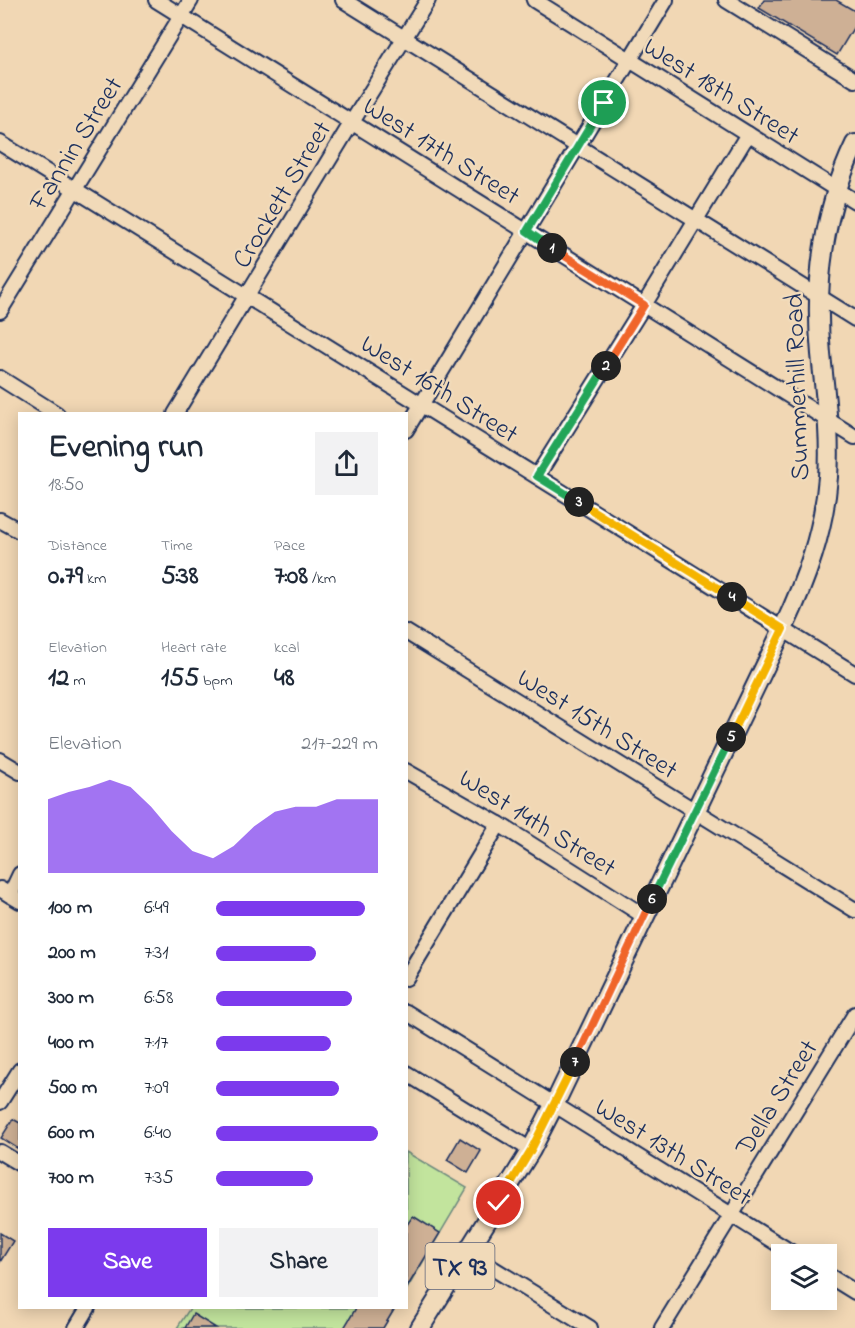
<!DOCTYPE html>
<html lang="en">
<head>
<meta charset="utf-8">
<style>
	:root { --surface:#fff; --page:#f2f2f3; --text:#1f2937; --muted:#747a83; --accent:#7c3aed }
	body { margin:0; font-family:"Indie Flower",sans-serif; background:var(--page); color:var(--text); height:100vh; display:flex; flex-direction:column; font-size:22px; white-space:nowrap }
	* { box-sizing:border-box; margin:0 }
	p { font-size:20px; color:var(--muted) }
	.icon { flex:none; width:33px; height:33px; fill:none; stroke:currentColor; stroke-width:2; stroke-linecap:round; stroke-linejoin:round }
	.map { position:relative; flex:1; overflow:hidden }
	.drawer { position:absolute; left:18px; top:412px; width:390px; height:897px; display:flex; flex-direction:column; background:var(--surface); border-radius:0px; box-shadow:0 3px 15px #0003 }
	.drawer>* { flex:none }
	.controls { position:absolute; left:771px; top:1244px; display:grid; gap:12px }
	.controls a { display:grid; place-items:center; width:66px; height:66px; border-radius:0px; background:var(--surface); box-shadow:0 3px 15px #0003; font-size:30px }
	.pin { position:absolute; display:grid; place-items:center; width:51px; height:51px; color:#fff; margin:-26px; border:3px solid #fff; border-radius:50%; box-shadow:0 2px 6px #0007 }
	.km { position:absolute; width:30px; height:30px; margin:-15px; border-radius:50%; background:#222; color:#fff; font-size:16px; line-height:30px; text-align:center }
	.round { display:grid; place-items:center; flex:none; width:63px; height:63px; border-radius:0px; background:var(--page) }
	.head { display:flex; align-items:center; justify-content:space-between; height:102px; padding:0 30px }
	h1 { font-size:33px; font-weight:800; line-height:45px }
	.stats { display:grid; grid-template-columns:repeat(3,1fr); gap:9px; height:102px; padding:6px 30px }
	.stats div { display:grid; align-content:center }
	.stats b { font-size:26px; font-weight:800 }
	.stats small { font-size:16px; font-weight:400 }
	.stats p { font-size:16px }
	.chart { height:168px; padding:12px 30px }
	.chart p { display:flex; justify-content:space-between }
	.chart svg { width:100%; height:108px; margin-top:6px; fill:var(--accent); opacity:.7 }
	.button { display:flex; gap:12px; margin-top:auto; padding:12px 30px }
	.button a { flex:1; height:69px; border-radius:0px; background:var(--accent); color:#fff; font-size:24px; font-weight:800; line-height:69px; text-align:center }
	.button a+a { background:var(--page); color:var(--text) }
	ul { padding:0 30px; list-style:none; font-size:20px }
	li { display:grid; grid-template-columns:96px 72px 1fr; align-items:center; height:45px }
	li i { height:15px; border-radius:8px; background:var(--accent) }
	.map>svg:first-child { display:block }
	.green { fill:#c2e49d; stroke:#6e8a7e; stroke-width:1.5 }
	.building { fill:#ceb095; stroke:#1b2f5e; stroke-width:1.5 }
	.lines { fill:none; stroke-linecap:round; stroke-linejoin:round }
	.minor-casing { stroke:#1b2f5e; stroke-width:18 }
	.major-casing { stroke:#1b2f5e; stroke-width:22 }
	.minor { stroke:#f1dab9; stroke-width:14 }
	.major { stroke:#f1dab9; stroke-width:18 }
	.split-1-casing { stroke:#fff; stroke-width:12 }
	.split-2-casing { stroke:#fff; stroke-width:12 }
	.split-3-casing { stroke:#fff; stroke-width:12 }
	.split-4-casing { stroke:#fff; stroke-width:12 }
	.split-5-casing { stroke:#fff; stroke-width:12 }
	.split-6-casing { stroke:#fff; stroke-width:12 }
	.split-7-casing { stroke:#fff; stroke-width:12 }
	.split-8-casing { stroke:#fff; stroke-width:12 }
	.split-1 { stroke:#22a559; stroke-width:8 }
	.split-2 { stroke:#f0652b; stroke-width:8 }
	.split-3 { stroke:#22a559; stroke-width:8 }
	.split-4 { stroke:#f5b400; stroke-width:8 }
	.split-5 { stroke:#f5b400; stroke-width:8 }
	.split-6 { stroke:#22a559; stroke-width:8 }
	.split-7 { stroke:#f0652b; stroke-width:8 }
	.split-8 { stroke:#f5b400; stroke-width:8 }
	.labels { text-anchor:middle; stroke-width:5; stroke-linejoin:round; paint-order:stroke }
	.shield { fill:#f1dab9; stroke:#5b6279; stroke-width:1.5 }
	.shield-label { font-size:26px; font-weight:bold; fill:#1b2f5e }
	.street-label { font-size:27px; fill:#1b2f5e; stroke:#f1dab9 }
</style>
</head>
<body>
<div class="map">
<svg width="855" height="1328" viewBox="0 0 855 1328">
	<rect width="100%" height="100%" fill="#f1d7b4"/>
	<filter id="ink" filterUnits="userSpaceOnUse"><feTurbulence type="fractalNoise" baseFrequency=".0167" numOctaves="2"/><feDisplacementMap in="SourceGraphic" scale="12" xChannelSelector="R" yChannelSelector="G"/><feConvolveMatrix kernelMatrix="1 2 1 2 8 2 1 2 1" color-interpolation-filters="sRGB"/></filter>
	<g filter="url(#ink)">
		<g class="green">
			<polygon points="406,1152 467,1188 407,1289"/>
			<polygon points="190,1308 395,1308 383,1328 177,1328"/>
		</g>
		<g class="building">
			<polygon points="764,0 836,0 855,11 855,25 837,55 759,8"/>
			<polygon points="13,1119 20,1123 20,1150 1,1138"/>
			<polygon points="460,1138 481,1151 468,1173 447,1160"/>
			<polygon points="413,1216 440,1233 406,1289 406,1226"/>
			<polygon points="0,1233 13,1241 0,1262"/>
			<polygon points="356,1308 395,1308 383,1328 344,1328"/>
			<polygon points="193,1314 216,1328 185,1328"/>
		</g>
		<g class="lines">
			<g class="minor-casing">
				<g id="minor">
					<polyline points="156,0 855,437"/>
					<polyline points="343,0 855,319"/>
					<polyline points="534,0 855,201"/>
					<polyline points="726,0 855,80"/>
					<polyline points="0,143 855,674"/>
					<polyline points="0,311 191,0"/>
					<polyline points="0,378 57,414"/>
					<polyline points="175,414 352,122 428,0"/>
					<polyline points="406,430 666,0"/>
					<polyline points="537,476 644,305 748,134"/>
					<polyline points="0,520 20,531"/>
					<polyline points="406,632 855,910"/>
					<polyline points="0,760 20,772"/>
					<polyline points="406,771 499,824 644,916"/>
					<polyline points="0,889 20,901"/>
					<polyline points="10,895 20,874"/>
					<polyline points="406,978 499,824"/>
					<polyline points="406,1012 794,1254"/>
					<polyline points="406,1073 531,1150"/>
					<polyline points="0,1102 20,1070"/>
					<polyline points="0,1152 20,1164"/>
					<polyline points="468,1253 590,1328"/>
					<polyline points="826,1274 855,1292"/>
					<polyline points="76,1328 88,1308"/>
					<polyline points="662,1328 855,1014"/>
				</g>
			</g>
			<g class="major-casing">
				<path id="major" d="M 420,1328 L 531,1150 L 555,1103 L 783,629 C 806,580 824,531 828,477 C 831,435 825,395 821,354 C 814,283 824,209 855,144"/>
			</g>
			<use href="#minor" class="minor"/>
			<use href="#major" class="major"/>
		</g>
	</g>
	<g class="lines" filter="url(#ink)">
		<g class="split-1-casing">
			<polyline id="split-1" points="552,248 527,231 604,103"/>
		</g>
		<g class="split-2-casing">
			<polyline id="split-2" points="552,248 644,305 606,366"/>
		</g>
		<g class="split-3-casing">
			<polyline id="split-3" points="579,502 537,476 606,366"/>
		</g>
		<g class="split-4-casing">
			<polyline id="split-4" points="579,502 732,597"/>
		</g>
		<g class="split-5-casing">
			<polyline id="split-5" points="731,737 783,629 732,597"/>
		</g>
		<g class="split-6-casing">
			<polyline id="split-6" points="652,899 731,737"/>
		</g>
		<g class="split-7-casing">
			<polyline id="split-7" points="575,1062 652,899"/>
		</g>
		<g class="split-8-casing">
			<polyline id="split-8" points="499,1203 531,1150 575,1062"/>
		</g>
		<use href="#split-1" class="split-1"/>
		<use href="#split-2" class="split-2"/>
		<use href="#split-3" class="split-3"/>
		<use href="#split-4" class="split-4"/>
		<use href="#split-5" class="split-5"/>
		<use href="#split-6" class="split-6"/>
		<use href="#split-7" class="split-7"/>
		<use href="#split-8" class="split-8"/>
	</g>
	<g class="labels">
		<rect class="shield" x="425.5" y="1243" width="69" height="46" rx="4.5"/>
		<g class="shield-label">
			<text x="460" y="1275">TX 93</text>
		</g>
		<g class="street-label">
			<text transform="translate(722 90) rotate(32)" y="9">West 18th Street</text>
			<text transform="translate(75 143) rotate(-58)" y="9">Fannin Street</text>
			<text transform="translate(442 150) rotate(32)" y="9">West 17th Street</text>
			<text transform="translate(281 194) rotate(-59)" y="9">Crockett Street</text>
			<text transform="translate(796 387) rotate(-92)" y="9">Summerhill Road</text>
			<text transform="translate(440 388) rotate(32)" y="9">West 16th Street</text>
			<text transform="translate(598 723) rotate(32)" y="9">West 15th Street</text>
			<text transform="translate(538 822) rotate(32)" y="9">West 14th Street</text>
			<text transform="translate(776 1097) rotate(-58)" y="9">Della Street</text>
			<text transform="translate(674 1151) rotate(32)" y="9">West 13th Street</text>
		</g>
	</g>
</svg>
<div class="controls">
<a><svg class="icon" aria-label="layers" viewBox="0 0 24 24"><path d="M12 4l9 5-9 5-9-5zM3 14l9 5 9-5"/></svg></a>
</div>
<div class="pin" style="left:604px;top:103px;background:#1e9e55"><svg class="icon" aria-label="arrive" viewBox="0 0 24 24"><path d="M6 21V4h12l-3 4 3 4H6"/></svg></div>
<div class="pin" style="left:499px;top:1203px;background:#d93025"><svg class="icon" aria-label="check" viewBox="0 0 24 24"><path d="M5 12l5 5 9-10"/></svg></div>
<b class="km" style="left:552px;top:248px">1</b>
<b class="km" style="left:606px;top:366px">2</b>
<b class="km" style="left:579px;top:502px">3</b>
<b class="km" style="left:732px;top:597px">4</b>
<b class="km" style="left:731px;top:737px">5</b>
<b class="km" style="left:652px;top:899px">6</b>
<b class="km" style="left:575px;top:1062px">7</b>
<section class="drawer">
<div class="head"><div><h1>Evening run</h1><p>18:50</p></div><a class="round"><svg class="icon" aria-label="share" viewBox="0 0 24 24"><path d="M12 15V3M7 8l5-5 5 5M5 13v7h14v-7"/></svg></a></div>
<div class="stats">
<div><p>Distance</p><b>0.79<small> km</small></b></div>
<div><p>Time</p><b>5:38</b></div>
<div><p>Pace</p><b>7:08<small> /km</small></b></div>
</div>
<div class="stats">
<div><p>Elevation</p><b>12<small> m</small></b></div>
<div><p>Heart rate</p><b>155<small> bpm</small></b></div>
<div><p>kcal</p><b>48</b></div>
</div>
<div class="chart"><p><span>Elevation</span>217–229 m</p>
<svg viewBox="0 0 160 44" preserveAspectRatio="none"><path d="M0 44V14L10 11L20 9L30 6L40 9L50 17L60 27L70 35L80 38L90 33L100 25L110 19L120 17L130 17L140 14L150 14L160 14V44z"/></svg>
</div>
<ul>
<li><b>100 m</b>6:49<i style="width:92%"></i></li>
<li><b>200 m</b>7:31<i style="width:62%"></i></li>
<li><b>300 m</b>6:58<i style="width:84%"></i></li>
<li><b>400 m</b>7:17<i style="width:71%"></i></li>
<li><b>500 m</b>7:09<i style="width:76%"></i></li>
<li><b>600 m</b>6:40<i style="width:100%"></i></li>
<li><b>700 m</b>7:35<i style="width:60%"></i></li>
</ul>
<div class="button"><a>Save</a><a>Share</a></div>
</section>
</div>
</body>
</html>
